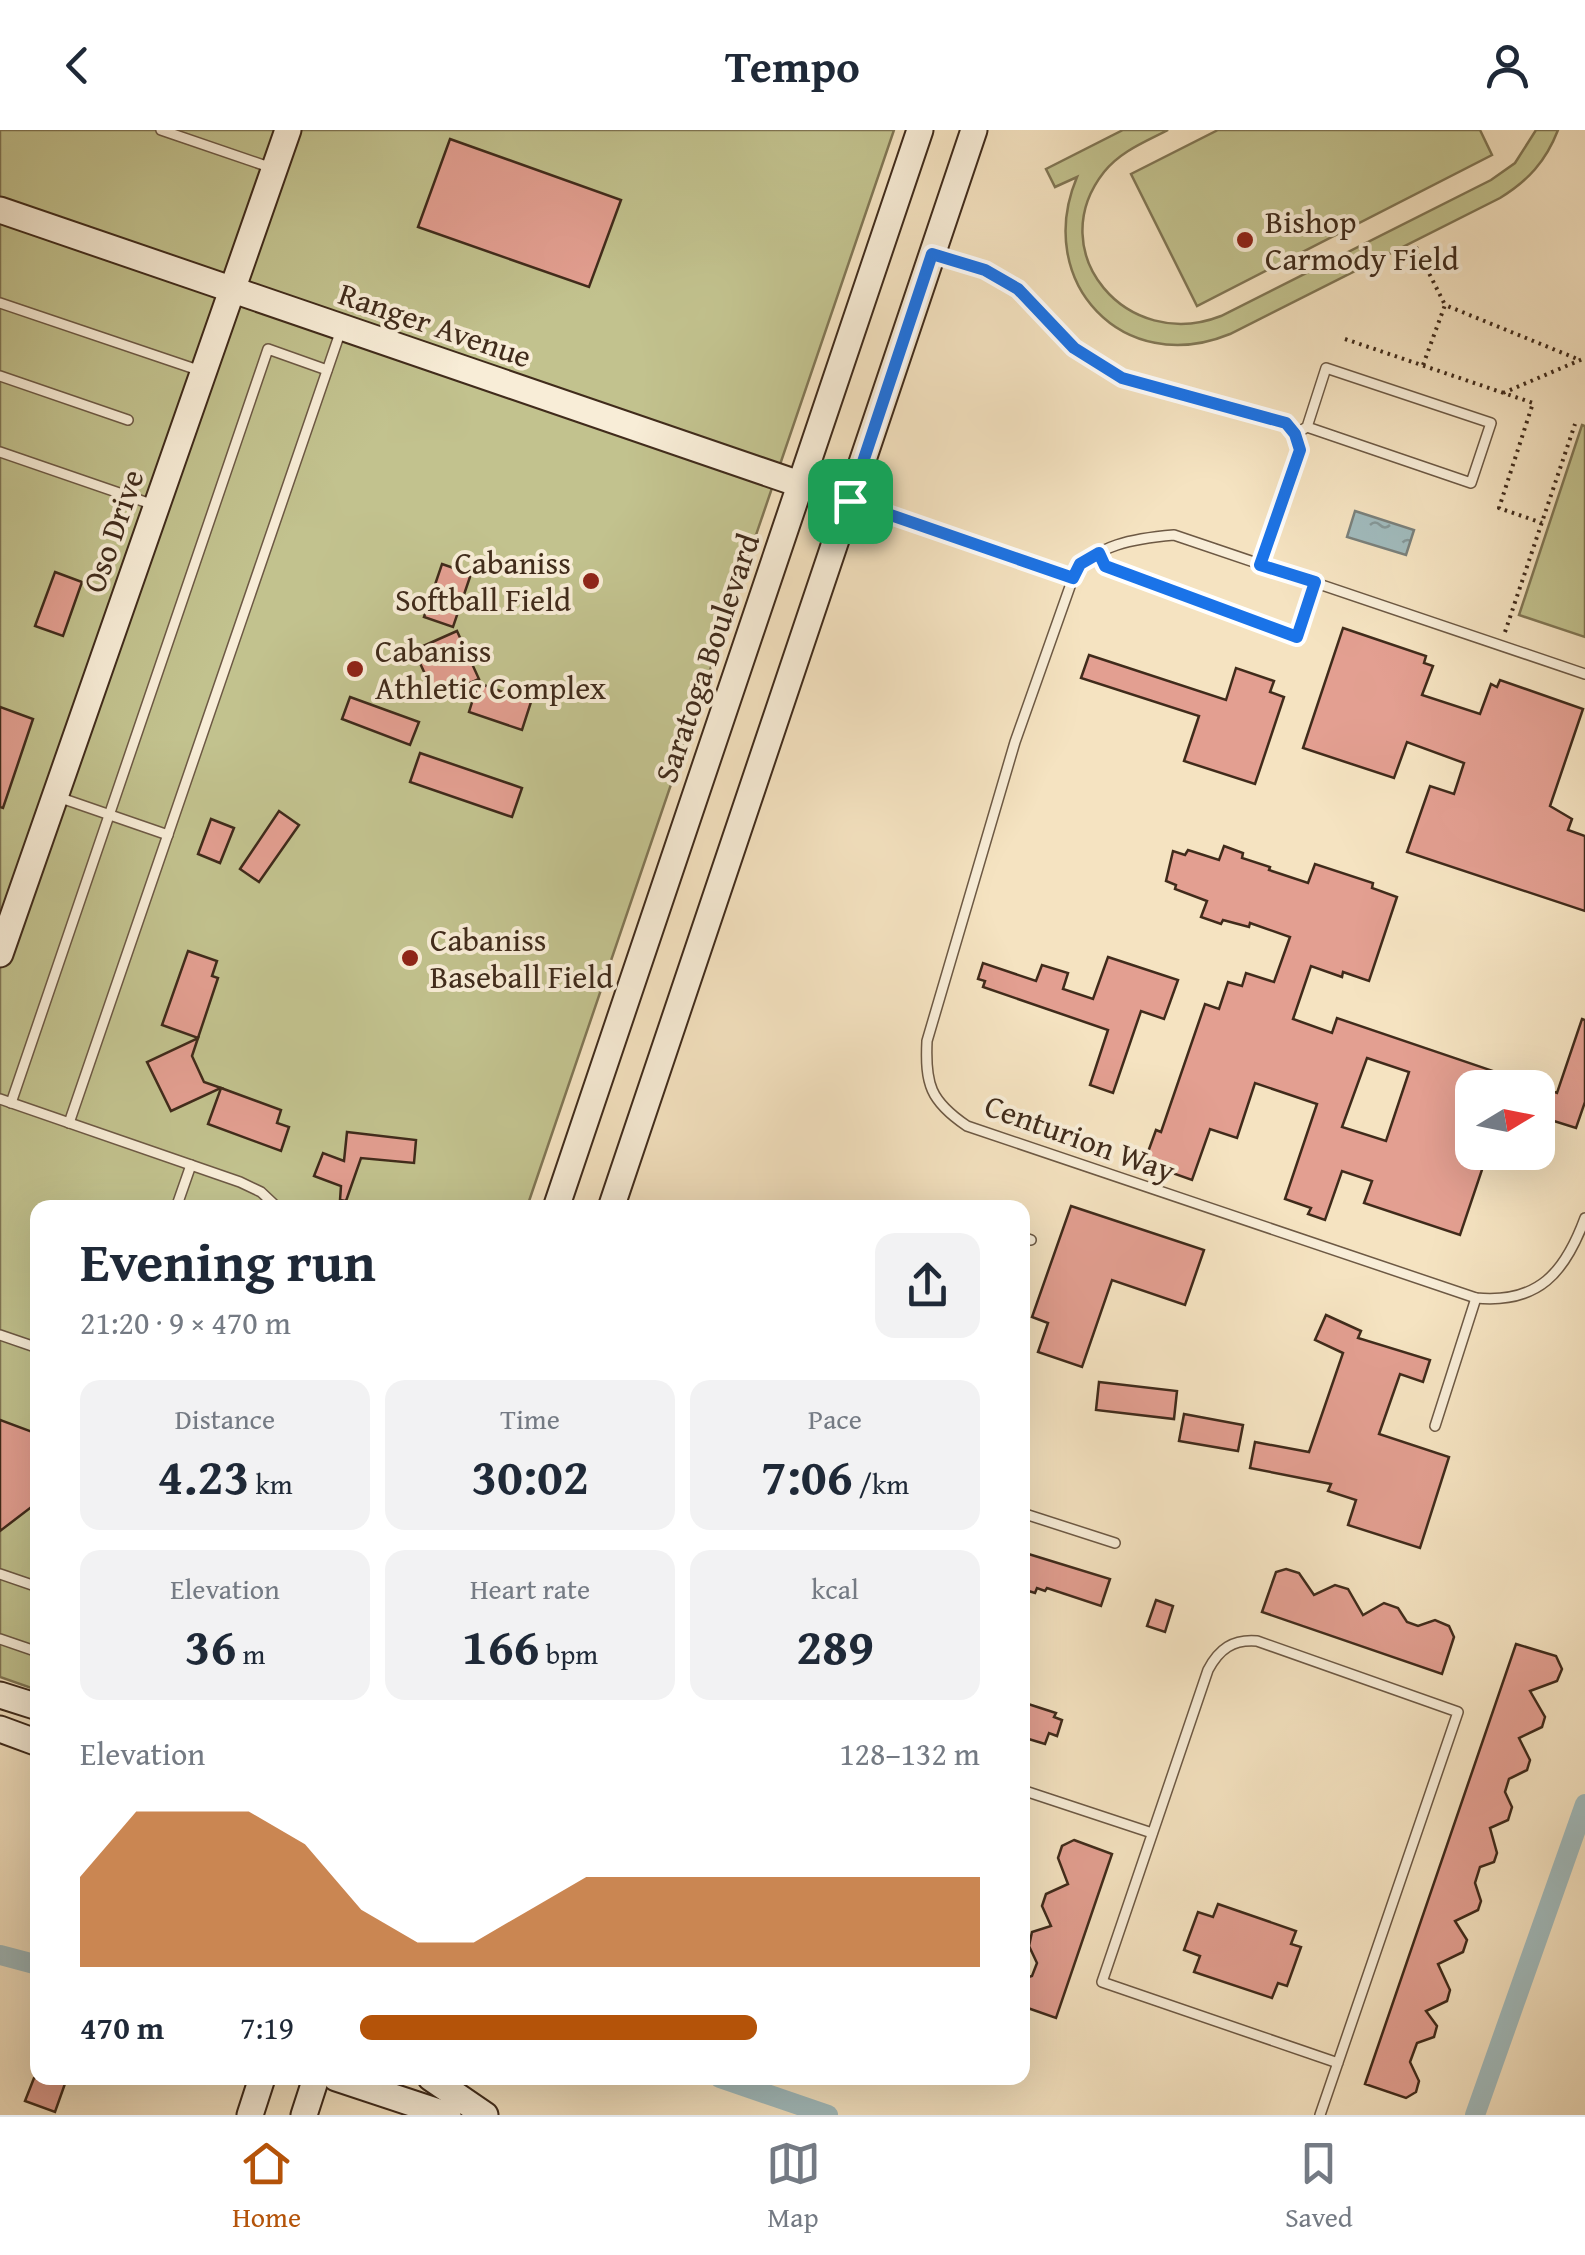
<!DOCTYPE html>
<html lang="en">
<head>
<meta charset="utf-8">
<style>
	:root { --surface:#fff; --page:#f2f2f3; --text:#1f2937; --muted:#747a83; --line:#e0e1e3; --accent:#b45309 }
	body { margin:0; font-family:"Gentium Book Plus",serif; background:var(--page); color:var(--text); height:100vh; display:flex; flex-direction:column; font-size:38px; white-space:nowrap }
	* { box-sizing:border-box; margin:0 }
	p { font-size:32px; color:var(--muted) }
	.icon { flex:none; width:55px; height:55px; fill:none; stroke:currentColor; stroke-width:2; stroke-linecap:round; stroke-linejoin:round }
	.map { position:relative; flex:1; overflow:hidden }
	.details { position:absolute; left:30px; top:1070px; width:1000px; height:885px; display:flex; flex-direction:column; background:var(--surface); border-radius:20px; box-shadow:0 10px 40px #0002 }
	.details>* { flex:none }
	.needle { width:65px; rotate:80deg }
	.controls { position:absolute; left:1455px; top:940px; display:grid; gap:20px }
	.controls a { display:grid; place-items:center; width:100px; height:100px; border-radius:20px; background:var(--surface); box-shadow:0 10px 40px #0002; font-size:50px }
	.pin { position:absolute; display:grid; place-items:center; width:85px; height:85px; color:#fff; margin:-42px; border-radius:20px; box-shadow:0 5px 15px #0006 }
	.round { display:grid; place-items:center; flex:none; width:105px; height:105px; border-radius:20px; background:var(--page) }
	.overview { display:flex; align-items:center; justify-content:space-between; height:170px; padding:0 50px }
	h1 { font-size:55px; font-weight:700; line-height:75px }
	.stats { display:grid; grid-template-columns:repeat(3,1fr); gap:15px; height:170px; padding:10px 50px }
	.stats div { display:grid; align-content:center; border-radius:20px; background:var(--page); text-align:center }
	.stats b { font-size:50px; font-weight:700 }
	.stats small { font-size:28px; font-weight:400 }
	.stats p { font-size:28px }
	.chart { height:280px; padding:20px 50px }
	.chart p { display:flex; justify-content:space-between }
	.chart svg { width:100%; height:180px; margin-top:10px; fill:var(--accent); opacity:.7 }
	ul { padding:0 50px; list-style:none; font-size:32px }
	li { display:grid; grid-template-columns:160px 120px 1fr; align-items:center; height:75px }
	li i { height:25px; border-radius:12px; background:var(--accent) }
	header { display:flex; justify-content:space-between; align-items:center; height:130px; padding:0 50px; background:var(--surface); font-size:45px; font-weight:700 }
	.dock { display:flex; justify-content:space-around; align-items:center; height:140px; border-top:2px solid var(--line); background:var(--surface); font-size:28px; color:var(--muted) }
	.dock a { display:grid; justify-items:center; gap:5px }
	.dock .selected { color:var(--accent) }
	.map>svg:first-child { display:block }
	.green { fill:#c2c28e; stroke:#817654; stroke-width:2.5 }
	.water { fill:url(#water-ripples); stroke:#7a817c; stroke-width:2.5 }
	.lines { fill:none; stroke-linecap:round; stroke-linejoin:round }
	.canal { stroke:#a1bbbd; stroke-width:20 }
	.building { fill:#e39f91; stroke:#402b1b; stroke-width:2.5; fill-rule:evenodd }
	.lane-casing { stroke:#6d5944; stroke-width:12 }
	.secondary-casing { stroke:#402b1b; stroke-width:29 }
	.path { stroke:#402b1b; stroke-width:4; stroke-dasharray:2.5 5; stroke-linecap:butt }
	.lane { stroke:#f8edd7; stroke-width:9 }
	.secondary { stroke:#f8edd7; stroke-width:25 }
	.route-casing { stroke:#fff; stroke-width:20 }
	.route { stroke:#1a73e8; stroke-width:12 }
	.poi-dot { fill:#8f2418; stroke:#f8edd7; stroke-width:4 }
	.labels { text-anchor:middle; stroke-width:8; stroke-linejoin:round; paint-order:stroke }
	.poi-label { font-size:32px; fill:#402b1b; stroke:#f8edd7; text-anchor:start }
	.street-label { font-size:32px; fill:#402b1b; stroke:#f8edd7 }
</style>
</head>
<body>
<header><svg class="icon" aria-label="back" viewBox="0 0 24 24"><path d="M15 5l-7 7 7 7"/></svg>Tempo<svg class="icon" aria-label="person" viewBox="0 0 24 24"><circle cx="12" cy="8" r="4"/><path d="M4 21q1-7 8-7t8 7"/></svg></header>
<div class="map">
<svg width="1585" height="1985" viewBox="0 0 1585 1985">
	<defs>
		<pattern id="water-ripples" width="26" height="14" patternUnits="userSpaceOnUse" patternTransform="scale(2.5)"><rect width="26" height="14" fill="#a1bbbd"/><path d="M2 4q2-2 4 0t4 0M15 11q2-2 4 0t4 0" fill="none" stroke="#859899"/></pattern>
	</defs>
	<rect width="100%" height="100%" fill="#f5e3c1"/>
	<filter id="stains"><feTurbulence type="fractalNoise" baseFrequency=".002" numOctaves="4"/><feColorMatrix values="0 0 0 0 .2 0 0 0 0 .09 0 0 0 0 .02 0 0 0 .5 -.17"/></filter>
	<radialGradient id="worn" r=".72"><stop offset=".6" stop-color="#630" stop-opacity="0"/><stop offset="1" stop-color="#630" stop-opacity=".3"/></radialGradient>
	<g class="green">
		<polygon points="0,0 894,0 527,1077 38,1078 37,1560 0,1547"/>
		<path d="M 1123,0 L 1168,0 C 1145,12 1121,21 1104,42 C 1041,122 1127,223 1221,186 L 1491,50 L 1515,33 L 1536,0 L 1558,0 C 1546,31 1528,51 1500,68 L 1230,204 C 1123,248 1033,152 1077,47 L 1055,57 L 1046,39 Z"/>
		<polygon points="1218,0 1480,0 1492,25 1197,176 1131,44"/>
		<polygon points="1582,295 1585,296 1585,507 1519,485"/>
	</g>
	<polygon class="water" points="1355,381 1414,400 1406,425 1347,407"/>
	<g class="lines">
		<g class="canal">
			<polyline points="0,1825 38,1835"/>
			<polyline points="720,1948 828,1985"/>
			<polyline points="1475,1985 1585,1674"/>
		</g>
	</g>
	<g class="building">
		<polygon points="450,9 621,70 589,157 418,97"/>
		<polygon points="442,434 471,444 453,497 424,487"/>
		<polygon points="55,442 82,452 63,506 35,496"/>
		<polygon points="1343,498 1426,526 1424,533 1433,536 1422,565 1480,584 1491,554 1497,557 1500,550 1583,579 1550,676 1572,689 1568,700 1585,706 1585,781 1407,722 1430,656 1454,664 1464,633 1407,612 1394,648 1303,618"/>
		<polygon points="457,501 479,549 443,565 438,554 431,557 419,531 426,528 421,517"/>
		<polygon points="1089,525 1226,570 1236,538 1274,551 1270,562 1284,567 1255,654 1184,631 1199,586 1081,548"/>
		<polygon points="478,553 531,572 522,600 469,582"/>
		<polygon points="350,567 419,592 410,615 342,589"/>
		<polygon points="0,577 33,589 3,678 0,677"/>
		<polygon points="420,623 522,658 512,687 410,652"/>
		<polygon points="279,681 299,695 259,752 240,739"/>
		<polygon points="211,689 234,698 220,733 198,724"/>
		<path d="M 1224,716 L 1243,723 L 1242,728 L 1270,737 L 1269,740 L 1308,753 L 1315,734 L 1373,753 L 1372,758 L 1397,767 L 1369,851 L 1343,842 L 1342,847 L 1311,836 L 1293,889 L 1332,903 L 1337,888 L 1534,955 L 1534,958 L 1472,958 L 1472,1022 L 1488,1022 L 1460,1105 L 1364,1073 L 1372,1051 L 1342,1041 L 1325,1090 L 1308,1084 L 1311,1078 L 1285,1069 L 1317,974 L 1255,953 L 1237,1008 L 1210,999 L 1192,1050 L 1144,1033 L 1156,1000 L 1161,1002 L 1205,874 L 1219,879 L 1228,852 L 1242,856 L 1246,843 L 1274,852 L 1290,807 L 1250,793 L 1249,797 L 1223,790 L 1221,794 L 1201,787 L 1207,771 L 1175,759 L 1176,755 L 1166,751 L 1173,721 L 1185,725 L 1188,720 L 1219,730 ZM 1367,928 L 1409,942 L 1386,1011 L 1342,997 Z"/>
		<polygon points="188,821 217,831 212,846 218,848 198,908 162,895"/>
		<polygon points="1108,827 1178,850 1164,889 1141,881 1113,963 1090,955 1108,900 983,857 985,851 978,849 983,833 1036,851 1042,835 1068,843 1063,859 1093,869"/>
		<polygon points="1582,889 1585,890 1585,972 1576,998 1538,986 1538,956 1557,963"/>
		<polygon points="198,908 192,926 204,952 221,958 171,981 147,932"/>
		<polygon points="221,958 281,980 277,993 289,997 281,1021 208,994"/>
		<polygon points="347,1002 416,1010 414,1033 361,1028 346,1071 340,1070 341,1056 314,1046 323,1023 344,1031"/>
		<polygon points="1071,1076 1204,1120 1185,1175 1112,1150 1082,1237 1038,1222 1048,1193 1032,1187"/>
		<polygon points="1326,1185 1361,1201 1358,1208 1430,1230 1423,1252 1400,1244 1379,1304 1449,1327 1420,1418 1348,1395 1356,1370 1328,1361 1331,1354 1250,1338 1255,1312 1309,1322 1343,1223 1315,1210"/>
		<polygon points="1099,1252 1177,1261 1174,1289 1096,1280"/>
		<polygon points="1184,1284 1243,1295 1238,1321 1179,1311"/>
		<polygon points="0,1290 38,1304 38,1372 0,1401"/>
		<polygon points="1022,1422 1110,1449 1101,1476 1047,1458 1045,1461 1037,1458 1035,1463 1022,1459"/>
		<polygon points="1286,1439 1299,1443 1314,1465 1335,1455 1348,1459 1363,1485 1384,1473 1398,1478 1407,1492 1418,1496 1435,1490 1449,1496 1454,1507 1442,1544 1262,1482 1276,1442"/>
		<polygon points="1156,1470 1173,1476 1165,1502 1147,1496"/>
		<polygon points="1516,1514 1556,1526 1562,1539 1557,1551 1530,1561 1545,1587 1542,1597 1519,1608 1530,1630 1527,1640 1509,1649 1505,1662 1512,1677 1508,1690 1490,1698 1497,1723 1494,1732 1480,1737 1475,1753 1481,1771 1478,1780 1455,1791 1467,1810 1463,1822 1438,1834 1450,1860 1447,1871 1426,1881 1437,1896 1434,1907 1417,1913 1410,1932 1419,1951 1416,1962 1406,1968 1365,1954"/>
		<polygon points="1022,1572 1056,1583 1054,1587 1062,1590 1057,1606 1049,1603 1045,1614 1022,1607"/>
		<polygon points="1074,1710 1112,1724 1056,1888 1022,1876 1022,1849 1032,1846 1037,1833 1029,1816 1032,1802 1051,1796 1042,1776 1046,1764 1068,1754 1058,1728 1062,1716"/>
		<polygon points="1218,1774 1296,1801 1291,1814 1301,1817 1287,1856 1278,1853 1272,1868 1194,1842 1200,1826 1184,1820 1198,1782 1213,1787"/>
		<polygon points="34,1948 67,1948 55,1982 25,1971"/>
	</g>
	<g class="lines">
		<g class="lane-casing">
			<g id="lane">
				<polyline points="161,0 272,38"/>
				<polyline points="934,124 985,140 1017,159 1073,217 1123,248 1286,293 1295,304 1300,320 1260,435"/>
				<polyline points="0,173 201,241"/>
				<polyline points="0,246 128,290"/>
				<polyline points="1295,304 1307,297 1326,238 1491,293 1471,353 1307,297"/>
				<polyline points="0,322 154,375"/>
				<polyline points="853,372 1073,448"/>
				<polyline points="1099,423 1105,436 1297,507 1315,451"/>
				<path d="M 1585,544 L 1174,405 C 1138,408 1092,414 1073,448 L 1015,612 L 927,911 C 925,954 930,971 967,996 L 1476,1168 C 1539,1174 1565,1142 1585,1088"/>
				<polyline points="58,667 168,705"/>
				<polyline points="0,969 240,1052 261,1062 278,1078"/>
				<polyline points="11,973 268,219 327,240"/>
				<polyline points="69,993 341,200"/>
				<polyline points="176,1078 191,1035"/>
				<polyline points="1022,1107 1031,1110"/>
				<polyline points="0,1205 38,1218"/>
				<polyline points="1435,1296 1476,1168"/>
				<polyline points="1022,1383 1115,1413"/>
				<polyline points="0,1444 38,1457"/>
				<polyline points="0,1509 38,1522"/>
				<polyline points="1022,1660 1152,1703"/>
				<path d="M 1320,1985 L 1458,1582 L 1257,1511 C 1233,1509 1219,1519 1208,1540 L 1102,1852 L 1338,1933"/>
			</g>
		</g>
		<g class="secondary-casing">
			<g id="secondary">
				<polyline points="0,80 849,371"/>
				<polyline points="0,824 288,0"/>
				<polyline points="556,1078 920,0"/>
				<polyline points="611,1078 974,0"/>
				<polyline points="0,1565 38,1577"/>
				<polyline points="0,1599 38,1613"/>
				<polyline points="336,1948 448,1985"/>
				<polyline points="431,1948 485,1985"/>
				<polyline points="250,1985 262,1948"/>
				<polyline points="304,1985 316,1948"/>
			</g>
		</g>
		<g class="path">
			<polyline points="1416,117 1445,175"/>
			<polyline points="1345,209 1533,273 1499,378 1542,393"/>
			<polyline points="1423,235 1445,175 1580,230"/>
			<polyline points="1503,263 1585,228"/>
			<polyline points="1505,502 1575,294"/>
		</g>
		<use href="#lane" class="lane"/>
		<use href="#secondary" class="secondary"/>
	</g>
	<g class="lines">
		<g class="route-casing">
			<polygon id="route" points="932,124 985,140 1018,159 1074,218 1122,248 1286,293 1295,304 1300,320 1260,435 1315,452 1297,507 1105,436 1099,423 1080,434 1073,448 850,371"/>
		</g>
		<use href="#route" class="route"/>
	</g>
	<g class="poi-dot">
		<circle cx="1245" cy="110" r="10"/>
		<circle cx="591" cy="451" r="10"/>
		<circle cx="355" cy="539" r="10"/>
		<circle cx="410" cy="828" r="10"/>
	</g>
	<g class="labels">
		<g class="poi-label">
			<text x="1265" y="103">Bishop<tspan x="1265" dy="37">Carmody Field</tspan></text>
			<text x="571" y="444" text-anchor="end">Cabaniss<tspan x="571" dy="37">Softball Field</tspan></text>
			<text x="375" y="532">Cabaniss<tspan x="375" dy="37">Athletic Complex</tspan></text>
			<text x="430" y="821">Cabaniss<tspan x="430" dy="37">Baseball Field</tspan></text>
		</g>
		<g class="street-label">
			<text transform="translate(435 195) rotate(19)" y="11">Ranger Avenue</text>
			<text transform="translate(113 401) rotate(-71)" y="11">Oso Drive</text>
			<text transform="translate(707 528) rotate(-71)" y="11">Saratoga Boulevard</text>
			<text transform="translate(1080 1008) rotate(20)" y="11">Centurion Way</text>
		</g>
	</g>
	<rect width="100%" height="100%" filter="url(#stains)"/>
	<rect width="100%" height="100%" fill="url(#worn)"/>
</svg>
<div class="controls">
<a><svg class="needle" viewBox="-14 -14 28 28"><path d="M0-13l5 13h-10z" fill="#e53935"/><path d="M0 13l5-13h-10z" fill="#747a83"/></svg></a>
</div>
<div class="pin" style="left:850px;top:371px;background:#1e9e55"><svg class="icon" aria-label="arrive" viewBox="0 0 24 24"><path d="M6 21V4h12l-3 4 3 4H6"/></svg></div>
<section class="details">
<div class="overview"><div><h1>Evening run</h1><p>21:20 · 9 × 470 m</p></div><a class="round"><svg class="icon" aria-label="share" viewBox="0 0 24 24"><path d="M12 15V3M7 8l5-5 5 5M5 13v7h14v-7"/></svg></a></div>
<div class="stats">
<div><p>Distance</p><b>4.23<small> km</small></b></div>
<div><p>Time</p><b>30:02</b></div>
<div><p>Pace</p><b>7:06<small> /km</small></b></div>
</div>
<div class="stats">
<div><p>Elevation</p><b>36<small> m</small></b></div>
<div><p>Heart rate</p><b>166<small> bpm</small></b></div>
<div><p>kcal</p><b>289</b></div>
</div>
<div class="chart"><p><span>Elevation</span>128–132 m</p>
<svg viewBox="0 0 160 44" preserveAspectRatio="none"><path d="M0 44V22L10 6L20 6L30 6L40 14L50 30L60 38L70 38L80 30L90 22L100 22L110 22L120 22L130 22L140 22L150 22L160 22V44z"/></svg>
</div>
<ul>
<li><b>470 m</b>7:19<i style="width:64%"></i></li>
</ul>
</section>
</div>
<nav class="dock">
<a class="selected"><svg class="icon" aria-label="home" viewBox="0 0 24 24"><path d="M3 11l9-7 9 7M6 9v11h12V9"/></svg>Home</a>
<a><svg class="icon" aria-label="map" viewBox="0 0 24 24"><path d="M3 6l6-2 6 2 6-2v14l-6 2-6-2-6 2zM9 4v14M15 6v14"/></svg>Map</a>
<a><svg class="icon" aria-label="saved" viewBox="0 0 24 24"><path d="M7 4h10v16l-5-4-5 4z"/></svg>Saved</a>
</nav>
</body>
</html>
